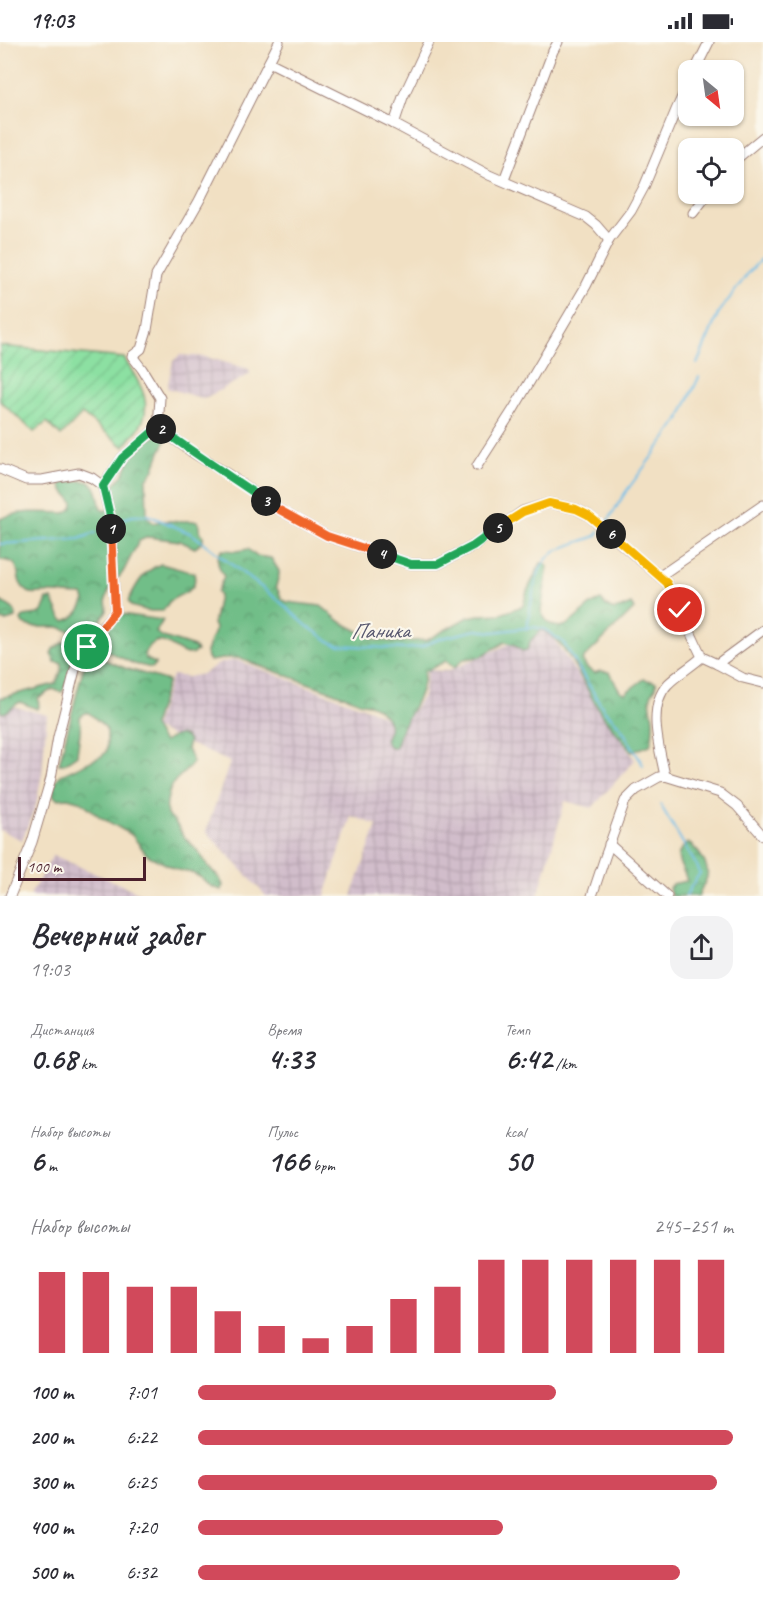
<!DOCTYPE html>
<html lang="ru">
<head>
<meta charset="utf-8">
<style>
	:root { --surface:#fff; --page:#f2f2f3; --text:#2b2b33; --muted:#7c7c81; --accent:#d1495b }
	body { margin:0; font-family:Caveat,sans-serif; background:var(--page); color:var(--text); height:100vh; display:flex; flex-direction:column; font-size:22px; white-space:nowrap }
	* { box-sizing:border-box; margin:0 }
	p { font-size:20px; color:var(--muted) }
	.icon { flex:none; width:33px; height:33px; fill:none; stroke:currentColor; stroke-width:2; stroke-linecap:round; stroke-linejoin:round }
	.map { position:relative; height:854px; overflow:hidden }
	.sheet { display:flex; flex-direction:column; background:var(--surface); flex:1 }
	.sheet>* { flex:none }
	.needle { width:39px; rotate:151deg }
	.tools { position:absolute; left:678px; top:18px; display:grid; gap:12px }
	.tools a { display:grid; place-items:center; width:66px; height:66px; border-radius:12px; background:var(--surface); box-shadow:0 2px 4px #0004; font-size:30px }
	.scale { position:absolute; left:18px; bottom:15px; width:128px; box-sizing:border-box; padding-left:6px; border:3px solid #4a1f2b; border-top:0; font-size:16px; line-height:21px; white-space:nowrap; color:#4a1f2b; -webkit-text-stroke:4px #fbf7ec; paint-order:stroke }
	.pin { position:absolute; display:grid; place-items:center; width:51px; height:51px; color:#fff; margin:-26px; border:3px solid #fff; border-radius:50%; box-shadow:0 2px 6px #0007 }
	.km { position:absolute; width:30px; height:30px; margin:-15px; border-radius:50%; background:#222; color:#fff; font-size:16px; line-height:30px; text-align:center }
	.round { display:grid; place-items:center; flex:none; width:63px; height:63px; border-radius:18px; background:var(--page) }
	.summary { display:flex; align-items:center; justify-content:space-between; height:102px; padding:0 30px }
	h1 { font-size:33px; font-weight:800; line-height:45px }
	.figures { display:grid; grid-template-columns:repeat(3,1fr); gap:9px; height:102px; padding:6px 30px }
	.figures div { display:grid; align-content:center }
	.figures b { font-size:30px; font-weight:800 }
	.figures small { font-size:16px; font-weight:400 }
	.figures p { font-size:16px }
	.chart { height:168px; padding:12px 30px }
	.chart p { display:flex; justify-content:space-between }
	.chart svg { width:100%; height:108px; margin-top:6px; stroke:var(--accent); stroke-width:6 }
	ul { padding:0 30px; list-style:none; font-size:20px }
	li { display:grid; grid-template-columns:96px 72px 1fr; align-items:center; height:45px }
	li i { height:15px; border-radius:8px; background:var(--accent) }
	.status { display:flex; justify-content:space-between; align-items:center; height:42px; padding:0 30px; background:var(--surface); direction:ltr }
	.status svg { height:16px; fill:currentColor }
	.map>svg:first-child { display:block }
	.industrial { fill:url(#industrial-grid) }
	.forest { fill:url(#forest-crowns); stroke:#5e6e5a; stroke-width:1.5 }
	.garden { fill:url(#garden-furrows); stroke:#6b8066; stroke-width:1.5 }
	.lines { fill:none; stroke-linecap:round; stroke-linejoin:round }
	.stream { stroke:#6ebee9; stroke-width:2 }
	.minor-casing { stroke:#9e8077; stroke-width:11 }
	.minor { stroke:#fff; stroke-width:9 }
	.split-1-casing { stroke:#fff; stroke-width:12 }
	.split-2-casing { stroke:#fff; stroke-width:12 }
	.split-3-casing { stroke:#fff; stroke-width:12 }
	.split-4-casing { stroke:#fff; stroke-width:12 }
	.split-5-casing { stroke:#fff; stroke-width:12 }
	.split-6-casing { stroke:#fff; stroke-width:12 }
	.split-7-casing { stroke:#fff; stroke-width:12 }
	.split-1 { stroke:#f0652b; stroke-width:8 }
	.split-2 { stroke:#22a559; stroke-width:8 }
	.split-3 { stroke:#22a559; stroke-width:8 }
	.split-4 { stroke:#f0652b; stroke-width:8 }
	.split-5 { stroke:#22a559; stroke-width:8 }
	.split-6 { stroke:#f5b400; stroke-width:8 }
	.split-7 { stroke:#f5b400; stroke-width:8 }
	.labels { text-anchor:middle; stroke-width:4.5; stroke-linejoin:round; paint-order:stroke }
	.water-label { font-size:22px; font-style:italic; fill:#57576e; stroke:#fbf7ec }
</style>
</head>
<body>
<div class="status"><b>19:03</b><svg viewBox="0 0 49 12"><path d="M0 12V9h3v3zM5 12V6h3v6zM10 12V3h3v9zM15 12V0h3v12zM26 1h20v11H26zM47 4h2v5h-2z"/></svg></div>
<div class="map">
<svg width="763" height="854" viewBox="0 0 763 854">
	<defs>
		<pattern id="industrial-grid" width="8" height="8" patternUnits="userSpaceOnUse" patternTransform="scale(1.5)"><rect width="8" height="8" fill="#d1bdcb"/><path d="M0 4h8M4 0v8" fill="none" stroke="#b5a2ae"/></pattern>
		<pattern id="forest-crowns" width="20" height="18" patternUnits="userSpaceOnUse" patternTransform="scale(1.5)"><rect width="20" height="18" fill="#71be88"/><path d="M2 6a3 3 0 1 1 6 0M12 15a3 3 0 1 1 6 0" fill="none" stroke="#5f9a6f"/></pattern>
		<pattern id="garden-furrows" width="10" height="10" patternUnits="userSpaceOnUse" patternTransform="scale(1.5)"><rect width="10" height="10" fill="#8ce0a2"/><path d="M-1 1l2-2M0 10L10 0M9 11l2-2" fill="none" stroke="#7ac08c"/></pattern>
	</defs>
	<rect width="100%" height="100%" fill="#fbf7ec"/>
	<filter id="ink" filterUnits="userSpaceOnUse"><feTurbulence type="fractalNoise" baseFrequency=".0167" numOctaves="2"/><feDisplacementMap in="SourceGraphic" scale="12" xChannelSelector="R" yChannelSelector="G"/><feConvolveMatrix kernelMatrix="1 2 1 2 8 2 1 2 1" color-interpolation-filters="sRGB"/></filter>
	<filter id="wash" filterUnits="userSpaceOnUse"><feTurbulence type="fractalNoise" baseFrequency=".008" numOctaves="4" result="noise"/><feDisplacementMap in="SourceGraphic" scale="24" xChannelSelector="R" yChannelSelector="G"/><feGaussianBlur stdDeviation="1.35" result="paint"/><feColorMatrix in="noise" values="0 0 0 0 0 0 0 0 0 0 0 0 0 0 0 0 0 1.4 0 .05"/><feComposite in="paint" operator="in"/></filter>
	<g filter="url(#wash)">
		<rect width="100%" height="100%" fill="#f1e0c3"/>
		<g class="industrial">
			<polygon points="180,313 206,315 249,327 250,332 204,357 167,346 173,319"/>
			<polygon points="544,583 635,718 592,766 565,759 538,854 352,854 377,783 351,774 325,854 266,854 206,789 230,720 154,686 172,633 188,635 202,632 220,621 236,618 376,670 393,680 412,670 423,654 427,628 448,629 507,603"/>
			<polygon points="0,661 47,673 42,731 36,763 22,798 0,788"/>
			<polygon points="53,813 131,847 148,854 32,854 30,853"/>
		</g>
		<g class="forest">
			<path d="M 161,392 L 164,396 L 165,400 L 160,410 L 153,429 L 146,438 L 147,475 L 153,481 L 163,479 L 198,479 L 200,491 L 203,494 L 203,499 L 195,506 L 180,499 L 148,495 L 139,499 L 123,530 L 112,543 L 108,551 L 106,557 L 107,569 L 92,590 L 84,595 L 59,585 L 33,585 L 23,582 L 21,578 L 24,574 L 38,572 L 42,570 L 47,557 L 52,557 L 61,576 L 65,579 C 76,576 81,567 85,558 L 83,553 C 69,553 55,550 41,551 C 36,551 31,553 27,549 C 10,537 28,519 0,518 L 0,477 C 19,468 44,470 65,471 C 71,468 73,466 73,460 L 63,448 L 61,443 L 65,439 C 72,441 78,438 85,439 C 99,440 98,457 101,467 L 105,469 L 113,463 L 113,444 L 124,431 L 130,416 L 151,396 Z"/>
			<path d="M 248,507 L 256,514 L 271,516 L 279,529 L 279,533 L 276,544 L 282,557 L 287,560 L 321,564 L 341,580 L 376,598 L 396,600 L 427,598 L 468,575 L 479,573 L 501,572 L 523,564 L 527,549 L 541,521 L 545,521 L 548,525 L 541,569 C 543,575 545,577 549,581 C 569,596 583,561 601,558 C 612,572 617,568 631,562 L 634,567 L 628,573 L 582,618 L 587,626 L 595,631 L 600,629 L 609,630 L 620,649 L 625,651 L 644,637 L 656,640 L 656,645 C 646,656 652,665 653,678 C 653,685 653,697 650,703 L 632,710 C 622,697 609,684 600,670 C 586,648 566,596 541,588 L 531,598 L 527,608 L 522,609 L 515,603 L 505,600 L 480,615 L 464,617 L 454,626 L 446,619 L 424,630 C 424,647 416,661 408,675 C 406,679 403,683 401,688 C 399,694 399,700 395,706 C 389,705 386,703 385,697 C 386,694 389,691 389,688 C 392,677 378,665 369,662 C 364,661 361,662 355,658 L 238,616 L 229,616 L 210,619 L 207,616 L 206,610 L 211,596 L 214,592 L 215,586 L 213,582 L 219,554 L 217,550 L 224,535 C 219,525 214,518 222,508 L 238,509 Z"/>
			<path d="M 161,522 L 194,531 C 199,551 180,550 169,560 C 167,563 165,566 163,569 L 148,569 L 131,564 L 128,559 C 137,542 142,530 161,522 Z"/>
			<path d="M 0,559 C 8,564 17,566 16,576 L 6,579 L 0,578 Z"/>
			<path d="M 121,572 L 163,578 L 156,590 L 163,595 L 194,605 L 197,609 C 179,624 162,578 144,612 L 146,617 L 155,621 L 155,623 L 152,626 L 134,622 L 99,605 L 95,601 C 103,588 108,580 121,572 Z"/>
			<path d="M 64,600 C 71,600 74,600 77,606 L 69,638 L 62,650 L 60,650 L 53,647 L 38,656 L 39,665 L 37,667 L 20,660 C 14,663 10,668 4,671 L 0,670 L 0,656 L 55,642 C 59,635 63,628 61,621 L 55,620 L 51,612 L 53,607 Z"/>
			<path d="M 98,615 L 125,626 L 168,639 L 153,684 L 162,699 L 164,700 C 173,694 182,688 189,699 L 187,707 L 193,720 C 188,728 185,729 179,735 C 169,743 165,761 167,773 L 175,780 L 184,795 L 198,809 L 208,824 L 220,837 L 223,843 L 222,848 L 212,845 L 200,835 L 190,830 L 178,828 L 147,813 L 132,793 L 100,775 L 82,760 L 68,756 L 57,757 L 54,754 L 52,749 L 58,736 L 61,733 L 102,714 L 106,710 L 107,705 L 107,689 L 105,685 L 89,671 L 84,671 L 80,675 C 82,689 78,700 77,713 L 64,722 L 59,722 L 83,627 L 89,620 Z"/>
			<path d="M 688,801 C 698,807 710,824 707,835 C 705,842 700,847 699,854 L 671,854 L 669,846 L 672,842 L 687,839 C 683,823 669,815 688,801 Z"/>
		</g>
		<path class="garden" d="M 0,304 L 124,316 C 137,338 156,360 139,386 C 134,393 129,399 124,405 L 82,372 L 61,394 L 47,380 L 34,390 L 0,359 Z"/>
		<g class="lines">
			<g class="stream">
				<polyline points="697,322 718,272 749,230 763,215"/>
				<polyline points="123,477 132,474 148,473 192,492 278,558 307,584 332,601 338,603 404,607 420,605 442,596 476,588 493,590 533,585 544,587 563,600 604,668 620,684 643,723"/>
				<polyline points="606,482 625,451 679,378 699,335"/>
				<polyline points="0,502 79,497 95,491"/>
				<path d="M 527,587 C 531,566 533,525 552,512 C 565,503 581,500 596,494 L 599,490"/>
				<path d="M 660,762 L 687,808 L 697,824 L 700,831 C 695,839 689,846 686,854"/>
			</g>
		</g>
	</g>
	<g filter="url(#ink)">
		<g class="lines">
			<g class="minor-casing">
				<g id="minor">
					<polyline points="269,20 394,82 489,133 586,175 596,183 609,198"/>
					<polyline points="695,28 709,0"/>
					<polyline points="394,82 403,55 429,0"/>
					<polyline points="734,119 763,95"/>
					<polyline points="504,138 553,9 558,0"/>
					<polyline points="693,171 708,152"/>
					<polyline points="158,385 160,356 142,327 132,314 141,307 147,288 156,234 199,159 279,0"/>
					<polyline points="477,424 513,368 586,244 609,198 631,169 644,145 676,68 688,42"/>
					<polyline points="0,427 26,438 42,438 79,431 92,436 103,444"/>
					<path d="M 103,444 L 122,416 L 158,385 L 192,410 L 229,433 L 276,466 L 327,494 L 411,522 L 438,522 L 473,504 L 523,469 L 549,461 L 576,467 L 588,473 L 667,541 L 702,615 C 691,625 678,632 668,642 C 646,665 660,707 665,734"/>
					<polyline points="660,534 763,463"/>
					<polyline points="702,615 717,622 743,636 763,641"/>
					<polyline points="717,622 763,588"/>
					<polyline points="665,734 720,751 737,764 763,794"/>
					<polyline points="609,802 667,854"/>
					<polyline points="10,854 32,800 51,736 58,695 77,620 91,598 115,569 111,478 103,444"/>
					<polyline points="592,854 605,815 625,759 636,748 659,735 665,734"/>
				</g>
			</g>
			<use href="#minor" class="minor"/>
		</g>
	</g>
	<g class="lines" filter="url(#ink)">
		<g class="split-1-casing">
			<polyline id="split-1" points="87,605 115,569 111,487"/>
		</g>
		<g class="split-2-casing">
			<polyline id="split-2" points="111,487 111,478 103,444 122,416 158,385 161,387"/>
		</g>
		<g class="split-3-casing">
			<path id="split-3" d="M 161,387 C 195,412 231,435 266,459"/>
		</g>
		<g class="split-4-casing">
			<polyline id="split-4" points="266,459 276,466 327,494 382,512"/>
		</g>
		<g class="split-5-casing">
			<polyline id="split-5" points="382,512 411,522 438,522 473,504 498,486"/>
		</g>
		<g class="split-6-casing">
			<polyline id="split-6" points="498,486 523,470 549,461 576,467 588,473 611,492"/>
		</g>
		<g class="split-7-casing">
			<polyline id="split-7" points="611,492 667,541 680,568"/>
		</g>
		<use href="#split-1" class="split-1"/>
		<use href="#split-2" class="split-2"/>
		<use href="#split-3" class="split-3"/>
		<use href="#split-4" class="split-4"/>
		<use href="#split-5" class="split-5"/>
		<use href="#split-6" class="split-6"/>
		<use href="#split-7" class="split-7"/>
	</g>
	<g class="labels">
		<g class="water-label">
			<text transform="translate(380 588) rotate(-1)" y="8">Паника</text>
		</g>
	</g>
</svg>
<div class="tools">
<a><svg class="needle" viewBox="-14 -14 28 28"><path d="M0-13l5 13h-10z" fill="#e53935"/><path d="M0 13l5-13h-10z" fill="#7c7c81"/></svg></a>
<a><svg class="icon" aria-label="locate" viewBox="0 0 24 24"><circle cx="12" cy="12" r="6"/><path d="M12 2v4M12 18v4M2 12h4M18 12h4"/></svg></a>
</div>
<div class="scale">100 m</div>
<div class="pin" style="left:87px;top:605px;background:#1e9e55"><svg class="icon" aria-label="arrive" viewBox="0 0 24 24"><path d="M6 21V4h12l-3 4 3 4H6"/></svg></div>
<div class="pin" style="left:680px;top:568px;background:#d93025"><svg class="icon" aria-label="check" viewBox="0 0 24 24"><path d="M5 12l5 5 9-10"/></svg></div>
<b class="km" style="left:111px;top:487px">1</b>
<b class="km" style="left:161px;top:387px">2</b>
<b class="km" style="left:266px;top:459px">3</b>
<b class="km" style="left:382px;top:512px">4</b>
<b class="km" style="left:498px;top:486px">5</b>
<b class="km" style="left:611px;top:492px">6</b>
</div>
<section class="sheet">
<div class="summary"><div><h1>Вечерний забег</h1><p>19:03</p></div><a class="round"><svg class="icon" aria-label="share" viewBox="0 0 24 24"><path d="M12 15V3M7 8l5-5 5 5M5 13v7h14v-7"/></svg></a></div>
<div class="figures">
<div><p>Дистанция</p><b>0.68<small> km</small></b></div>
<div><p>Время</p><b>4:33</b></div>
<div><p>Темп</p><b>6:42<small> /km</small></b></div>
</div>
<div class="figures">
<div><p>Набор высоты</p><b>6<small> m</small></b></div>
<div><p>Пульс</p><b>166<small> bpm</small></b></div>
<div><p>kcal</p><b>50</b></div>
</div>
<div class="chart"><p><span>Набор высоты</span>245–251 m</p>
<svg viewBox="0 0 160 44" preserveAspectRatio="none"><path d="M5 44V11M15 44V11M25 44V17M35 44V17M45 44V27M55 44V33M65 44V38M75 44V33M85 44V22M95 44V17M105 44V6M115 44V6M125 44V6M135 44V6M145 44V6M155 44V6"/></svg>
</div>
<ul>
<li><b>100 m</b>7:01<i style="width:67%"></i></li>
<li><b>200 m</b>6:22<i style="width:100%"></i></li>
<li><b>300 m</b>6:25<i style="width:97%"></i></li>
<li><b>400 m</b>7:20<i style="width:57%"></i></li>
<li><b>500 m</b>6:32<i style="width:90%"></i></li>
</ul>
</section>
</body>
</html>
